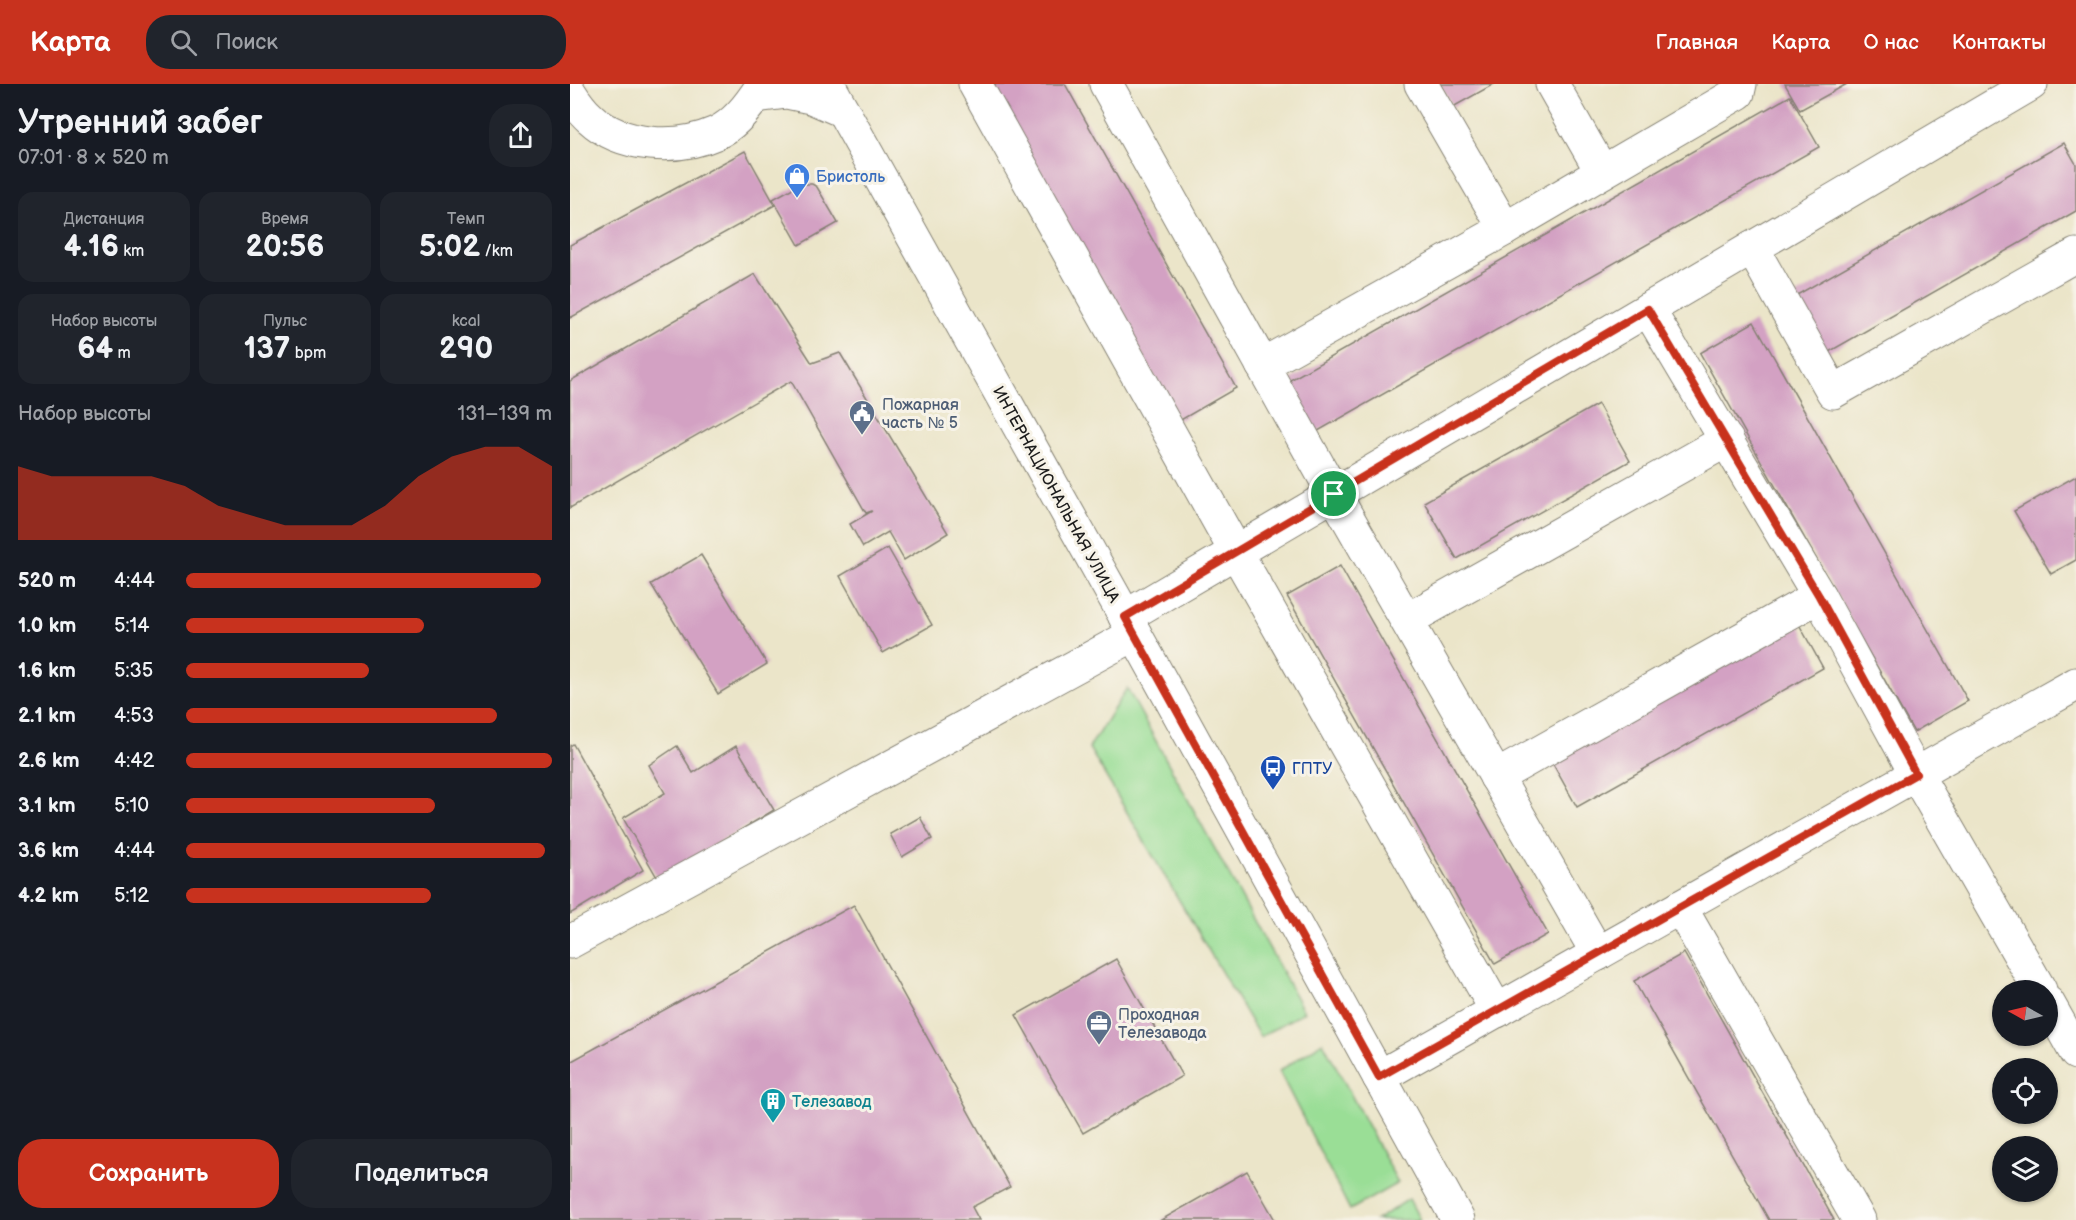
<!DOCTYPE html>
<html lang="ru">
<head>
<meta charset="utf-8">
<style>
	:root { --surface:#171b24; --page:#20242c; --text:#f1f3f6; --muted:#9ea1a6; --accent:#c8321e }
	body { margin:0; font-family:"Balsamiq Sans",sans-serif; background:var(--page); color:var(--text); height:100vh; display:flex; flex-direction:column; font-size:22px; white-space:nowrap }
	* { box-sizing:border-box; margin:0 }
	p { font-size:20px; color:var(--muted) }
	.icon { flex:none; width:33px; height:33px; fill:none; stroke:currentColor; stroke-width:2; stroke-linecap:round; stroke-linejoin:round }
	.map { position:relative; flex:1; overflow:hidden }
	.details { display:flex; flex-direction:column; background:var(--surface); width:570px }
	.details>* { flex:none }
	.needle { width:39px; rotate:278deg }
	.tools { position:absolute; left:1422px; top:896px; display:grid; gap:12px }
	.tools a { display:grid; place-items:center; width:66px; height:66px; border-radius:50%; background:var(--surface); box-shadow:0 2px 4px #0004; font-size:30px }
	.pin { position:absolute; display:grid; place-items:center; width:51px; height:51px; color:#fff; margin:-26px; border:3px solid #fff; border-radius:50%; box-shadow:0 2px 6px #0007 }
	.round { display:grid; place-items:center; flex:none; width:63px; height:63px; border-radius:24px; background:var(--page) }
	.overview { display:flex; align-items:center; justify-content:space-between; height:102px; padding:0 18px }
	h1 { font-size:33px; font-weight:800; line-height:45px }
	.figures { display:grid; grid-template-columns:repeat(3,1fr); gap:9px; height:102px; padding:6px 18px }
	.figures div { display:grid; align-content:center; border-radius:15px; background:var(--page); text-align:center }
	.figures b { font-size:30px; font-weight:800 }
	.figures small { font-size:16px; font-weight:400 }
	.figures p { font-size:16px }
	.chart { height:168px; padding:12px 18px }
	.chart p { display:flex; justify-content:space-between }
	.chart svg { width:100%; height:108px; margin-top:6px; fill:var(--accent); opacity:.7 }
	.button { display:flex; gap:12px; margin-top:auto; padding:12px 18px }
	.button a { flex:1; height:69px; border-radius:24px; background:var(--accent); color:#fff; font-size:24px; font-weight:800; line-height:69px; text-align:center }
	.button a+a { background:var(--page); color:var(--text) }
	ul { padding:0 18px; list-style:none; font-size:20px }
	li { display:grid; grid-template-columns:96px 72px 1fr; align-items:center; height:45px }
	li i { height:15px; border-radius:8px; background:var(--accent) }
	header { display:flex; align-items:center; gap:36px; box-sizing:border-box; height:84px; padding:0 30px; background:var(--accent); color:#fff }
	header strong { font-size:28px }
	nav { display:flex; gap:33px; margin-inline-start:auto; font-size:21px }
	.search { width:420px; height:54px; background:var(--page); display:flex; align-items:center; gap:15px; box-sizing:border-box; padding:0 21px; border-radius:24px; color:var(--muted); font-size:22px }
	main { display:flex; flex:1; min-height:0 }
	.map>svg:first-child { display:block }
	.green { fill:#9ade96; stroke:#5b7d59; stroke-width:1.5 }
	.building { fill:#d3a1c3 }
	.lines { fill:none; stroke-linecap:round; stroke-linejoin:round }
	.minor-casing { stroke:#848072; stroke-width:35 }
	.minor { stroke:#fff; stroke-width:33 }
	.route-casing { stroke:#fff; stroke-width:12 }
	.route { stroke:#c8321e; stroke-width:8 }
	.labels { text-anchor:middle; stroke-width:6; stroke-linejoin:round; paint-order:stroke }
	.shop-label { font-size:16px; fill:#366cbe; stroke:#f7f3e8; text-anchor:start }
	.service-label { font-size:16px; fill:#4e5e75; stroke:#f7f3e8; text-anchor:start }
	.street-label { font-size:16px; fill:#1c1c1c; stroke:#f7f3e8 }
	.transit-label { font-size:16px; fill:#164399; stroke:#f7f3e8; text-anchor:start }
	.culture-label { font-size:16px; fill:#0d838f; stroke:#f7f3e8; text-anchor:start }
</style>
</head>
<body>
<header>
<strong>Карта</strong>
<div class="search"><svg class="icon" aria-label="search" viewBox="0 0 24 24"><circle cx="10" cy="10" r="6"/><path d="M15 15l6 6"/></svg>Поиск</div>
<nav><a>Главная</a><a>Карта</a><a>О нас</a><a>Контакты</a></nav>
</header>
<main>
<section class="details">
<div class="overview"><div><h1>Утренний забег</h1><p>07:01 · 8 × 520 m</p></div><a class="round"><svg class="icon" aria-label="share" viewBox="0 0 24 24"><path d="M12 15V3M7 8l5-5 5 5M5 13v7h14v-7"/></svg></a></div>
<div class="figures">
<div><p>Дистанция</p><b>4.16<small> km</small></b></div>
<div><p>Время</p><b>20:56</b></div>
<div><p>Темп</p><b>5:02<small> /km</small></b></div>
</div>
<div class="figures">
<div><p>Набор высоты</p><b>64<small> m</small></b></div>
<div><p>Пульс</p><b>137<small> bpm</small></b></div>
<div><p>kcal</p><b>290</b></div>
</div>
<div class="chart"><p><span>Набор высоты</span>131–139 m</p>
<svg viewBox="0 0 160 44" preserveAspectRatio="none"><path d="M0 44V14L10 18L20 18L30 18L40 18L50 22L60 30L70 34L80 38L90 38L100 38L110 30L120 18L130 10L140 6L150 6L160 14V44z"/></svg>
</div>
<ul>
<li><b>520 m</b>4:44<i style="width:97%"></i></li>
<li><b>1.0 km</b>5:14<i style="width:65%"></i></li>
<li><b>1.6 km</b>5:35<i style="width:50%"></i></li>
<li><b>2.1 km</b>4:53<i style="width:85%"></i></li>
<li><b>2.6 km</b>4:42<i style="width:100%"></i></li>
<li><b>3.1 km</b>5:10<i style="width:68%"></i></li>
<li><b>3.6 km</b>4:44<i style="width:98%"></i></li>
<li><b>4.2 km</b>5:12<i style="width:67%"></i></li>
</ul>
<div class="button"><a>Сохранить</a><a>Поделиться</a></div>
</section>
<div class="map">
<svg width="1506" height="1136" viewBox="0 0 1506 1136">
	<rect width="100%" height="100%" fill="#f7f3e8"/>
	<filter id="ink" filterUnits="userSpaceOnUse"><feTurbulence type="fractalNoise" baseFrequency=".0167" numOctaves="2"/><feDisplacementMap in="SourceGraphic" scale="12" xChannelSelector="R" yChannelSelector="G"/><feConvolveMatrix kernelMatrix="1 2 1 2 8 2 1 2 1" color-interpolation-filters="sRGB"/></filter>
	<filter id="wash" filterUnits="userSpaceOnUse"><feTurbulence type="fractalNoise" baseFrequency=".008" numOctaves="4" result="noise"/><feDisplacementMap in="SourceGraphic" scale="24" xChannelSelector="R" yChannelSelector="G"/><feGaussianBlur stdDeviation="1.35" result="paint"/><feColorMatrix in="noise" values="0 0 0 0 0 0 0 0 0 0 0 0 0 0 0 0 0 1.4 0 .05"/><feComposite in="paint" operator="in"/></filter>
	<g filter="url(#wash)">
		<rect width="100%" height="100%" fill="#ebe5c9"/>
		<g class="green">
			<polygon points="557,604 734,928 690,953 519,664"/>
			<polygon points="753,958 828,1099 780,1126 709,987"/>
			<polygon points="839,1115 850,1136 806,1136"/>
		</g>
		<g id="blocks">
			<g class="building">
				<polygon points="419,0 495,0 666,304 609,337"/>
				<polygon points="870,0 924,0 883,23"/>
				<polygon points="1215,0 1277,0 1230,26"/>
				<polygon points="1220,12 1249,63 741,351 713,300"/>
				<polygon points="1494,59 1506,80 1506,127 1257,269 1225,212"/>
				<polygon points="175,67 205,121 0,234 0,161"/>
				<polygon points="230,100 242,100 247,103 268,139 229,161 203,115"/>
				<polygon points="185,190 242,279 270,269 378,449 334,476 318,448 293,463 280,440 302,427 296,429 221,297 0,424 0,297"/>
				<polygon points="1184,238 1398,617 1344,648 1130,269"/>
				<polygon points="1028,320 1060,377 887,475 854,418"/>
				<polygon points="1506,392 1506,476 1481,490 1444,427"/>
				<polygon points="318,464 362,541 313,569 270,492"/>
				<polygon points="131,471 197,580 148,610 81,500"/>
				<polygon points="770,482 978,850 925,880 717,512"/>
				<polygon points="1225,533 1253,584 1007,723 979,673"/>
				<polygon points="3,660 73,786 0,830 0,662"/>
				<polygon points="107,662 123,689 166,662 204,726 88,795 53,734 95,709 79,681"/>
				<polygon points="350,733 362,755 332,773 320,750"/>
				<polygon points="284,821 440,1103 402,1123 409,1136 0,1136 0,978"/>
				<polygon points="1114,869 1264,1136 1199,1136 1064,897"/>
				<polygon points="546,875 612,992 513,1049 446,931"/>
				<polygon points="677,1087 705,1136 591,1136"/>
			</g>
		</g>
	</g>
	<g filter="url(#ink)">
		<use href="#blocks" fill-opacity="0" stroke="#848072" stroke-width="1.5"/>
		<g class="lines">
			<g class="minor-casing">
				<g id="minor">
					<polyline points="258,0 565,550 888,1136"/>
					<polyline points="405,0 666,468 927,927"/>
					<polyline points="536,0 764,410 1028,870"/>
					<polyline points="851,0 935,145"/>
					<polyline points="982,0 1032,88"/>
					<path d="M 0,9 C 5,17 12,27 20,34 C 52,64 108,66 146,49 C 166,40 182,18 193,0"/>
					<polyline points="186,12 217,8 241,13 273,27"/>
					<polyline points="1182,164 1263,308 1506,171"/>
					<polyline points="1078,225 1249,512 1346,690 1470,906"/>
					<polyline points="692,281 935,145 1168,9 1170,0"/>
					<polyline points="555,533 1461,0"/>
					<polyline points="837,536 1157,356"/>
					<polyline points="926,693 1249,512"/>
					<polyline points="1110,823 1289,1136"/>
					<polyline points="0,858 565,550"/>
					<polyline points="1478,919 1506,969"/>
					<polyline points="809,993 1506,600"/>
				</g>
			</g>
			<use href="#minor" class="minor"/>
		</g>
	</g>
	<g class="lines" filter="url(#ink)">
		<g class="route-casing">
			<polygon id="route" points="1078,225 1249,512 1346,690 809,993 555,533"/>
		</g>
		<use href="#route" class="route"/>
	</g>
	<defs>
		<g id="shop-pin" transform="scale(1.35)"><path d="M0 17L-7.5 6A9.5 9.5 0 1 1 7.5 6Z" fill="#3f7fe0" stroke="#f7f3e8"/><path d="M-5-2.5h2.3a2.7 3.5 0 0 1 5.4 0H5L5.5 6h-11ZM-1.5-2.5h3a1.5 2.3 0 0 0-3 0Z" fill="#fff"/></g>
		<g id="civic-pin" transform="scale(1.35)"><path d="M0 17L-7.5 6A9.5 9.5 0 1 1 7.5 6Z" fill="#5c6f8a" stroke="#f7f3e8"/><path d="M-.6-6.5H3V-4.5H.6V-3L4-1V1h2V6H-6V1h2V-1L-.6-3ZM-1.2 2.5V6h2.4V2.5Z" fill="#fff"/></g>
		<g id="bus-pin" transform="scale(1.35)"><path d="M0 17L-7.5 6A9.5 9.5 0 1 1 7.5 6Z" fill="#1a4fb4" stroke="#f7f3e8"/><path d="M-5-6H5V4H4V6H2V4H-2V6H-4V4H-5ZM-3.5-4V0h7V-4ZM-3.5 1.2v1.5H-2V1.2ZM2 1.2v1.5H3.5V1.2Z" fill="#fff"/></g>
		<g id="office-pin" transform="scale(1.35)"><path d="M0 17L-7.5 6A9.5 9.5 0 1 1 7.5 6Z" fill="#5c6f8a" stroke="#f7f3e8"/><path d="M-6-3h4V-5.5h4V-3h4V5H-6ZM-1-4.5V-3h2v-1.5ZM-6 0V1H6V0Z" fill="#fff"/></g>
		<g id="building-pin" transform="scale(1.35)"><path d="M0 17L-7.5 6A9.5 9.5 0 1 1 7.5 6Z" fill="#0f9aa8" stroke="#f7f3e8"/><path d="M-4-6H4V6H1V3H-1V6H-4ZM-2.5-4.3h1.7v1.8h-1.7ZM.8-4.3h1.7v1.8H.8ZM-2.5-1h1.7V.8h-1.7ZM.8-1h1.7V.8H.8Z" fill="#fff"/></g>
	</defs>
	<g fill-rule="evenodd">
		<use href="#shop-pin" x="227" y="92"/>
		<use href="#civic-pin" x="292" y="329"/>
		<use href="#bus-pin" x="703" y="684"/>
		<use href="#office-pin" x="529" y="939"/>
		<use href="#building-pin" x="203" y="1017"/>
	</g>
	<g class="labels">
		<g class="shop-label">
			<text x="246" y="98">Бристоль</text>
		</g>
		<g class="service-label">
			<text x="312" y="326">Пожарная<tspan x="312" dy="18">часть № 5</tspan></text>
			<text x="548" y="936">Проходная<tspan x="548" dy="18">Телезавода</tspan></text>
		</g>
		<g class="street-label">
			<text transform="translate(487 410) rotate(61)" y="6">ИНТЕРНАЦИОНАЛЬНАЯ УЛИЦА</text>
		</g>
		<g class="transit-label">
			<text x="722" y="690">ГПТУ</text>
		</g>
		<g class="culture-label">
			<text x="222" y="1023">Телезавод</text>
		</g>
	</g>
</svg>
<div class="tools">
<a><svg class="needle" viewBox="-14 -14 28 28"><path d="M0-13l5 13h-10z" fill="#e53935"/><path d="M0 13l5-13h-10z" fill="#9ea1a6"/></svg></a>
<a><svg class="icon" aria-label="locate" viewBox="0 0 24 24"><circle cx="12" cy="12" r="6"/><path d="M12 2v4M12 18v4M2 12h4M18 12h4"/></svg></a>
<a><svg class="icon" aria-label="layers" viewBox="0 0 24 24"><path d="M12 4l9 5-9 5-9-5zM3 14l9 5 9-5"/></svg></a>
</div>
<div class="pin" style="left:764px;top:410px;background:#1e9e55"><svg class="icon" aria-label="arrive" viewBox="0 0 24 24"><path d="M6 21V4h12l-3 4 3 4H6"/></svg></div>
</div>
</main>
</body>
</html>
